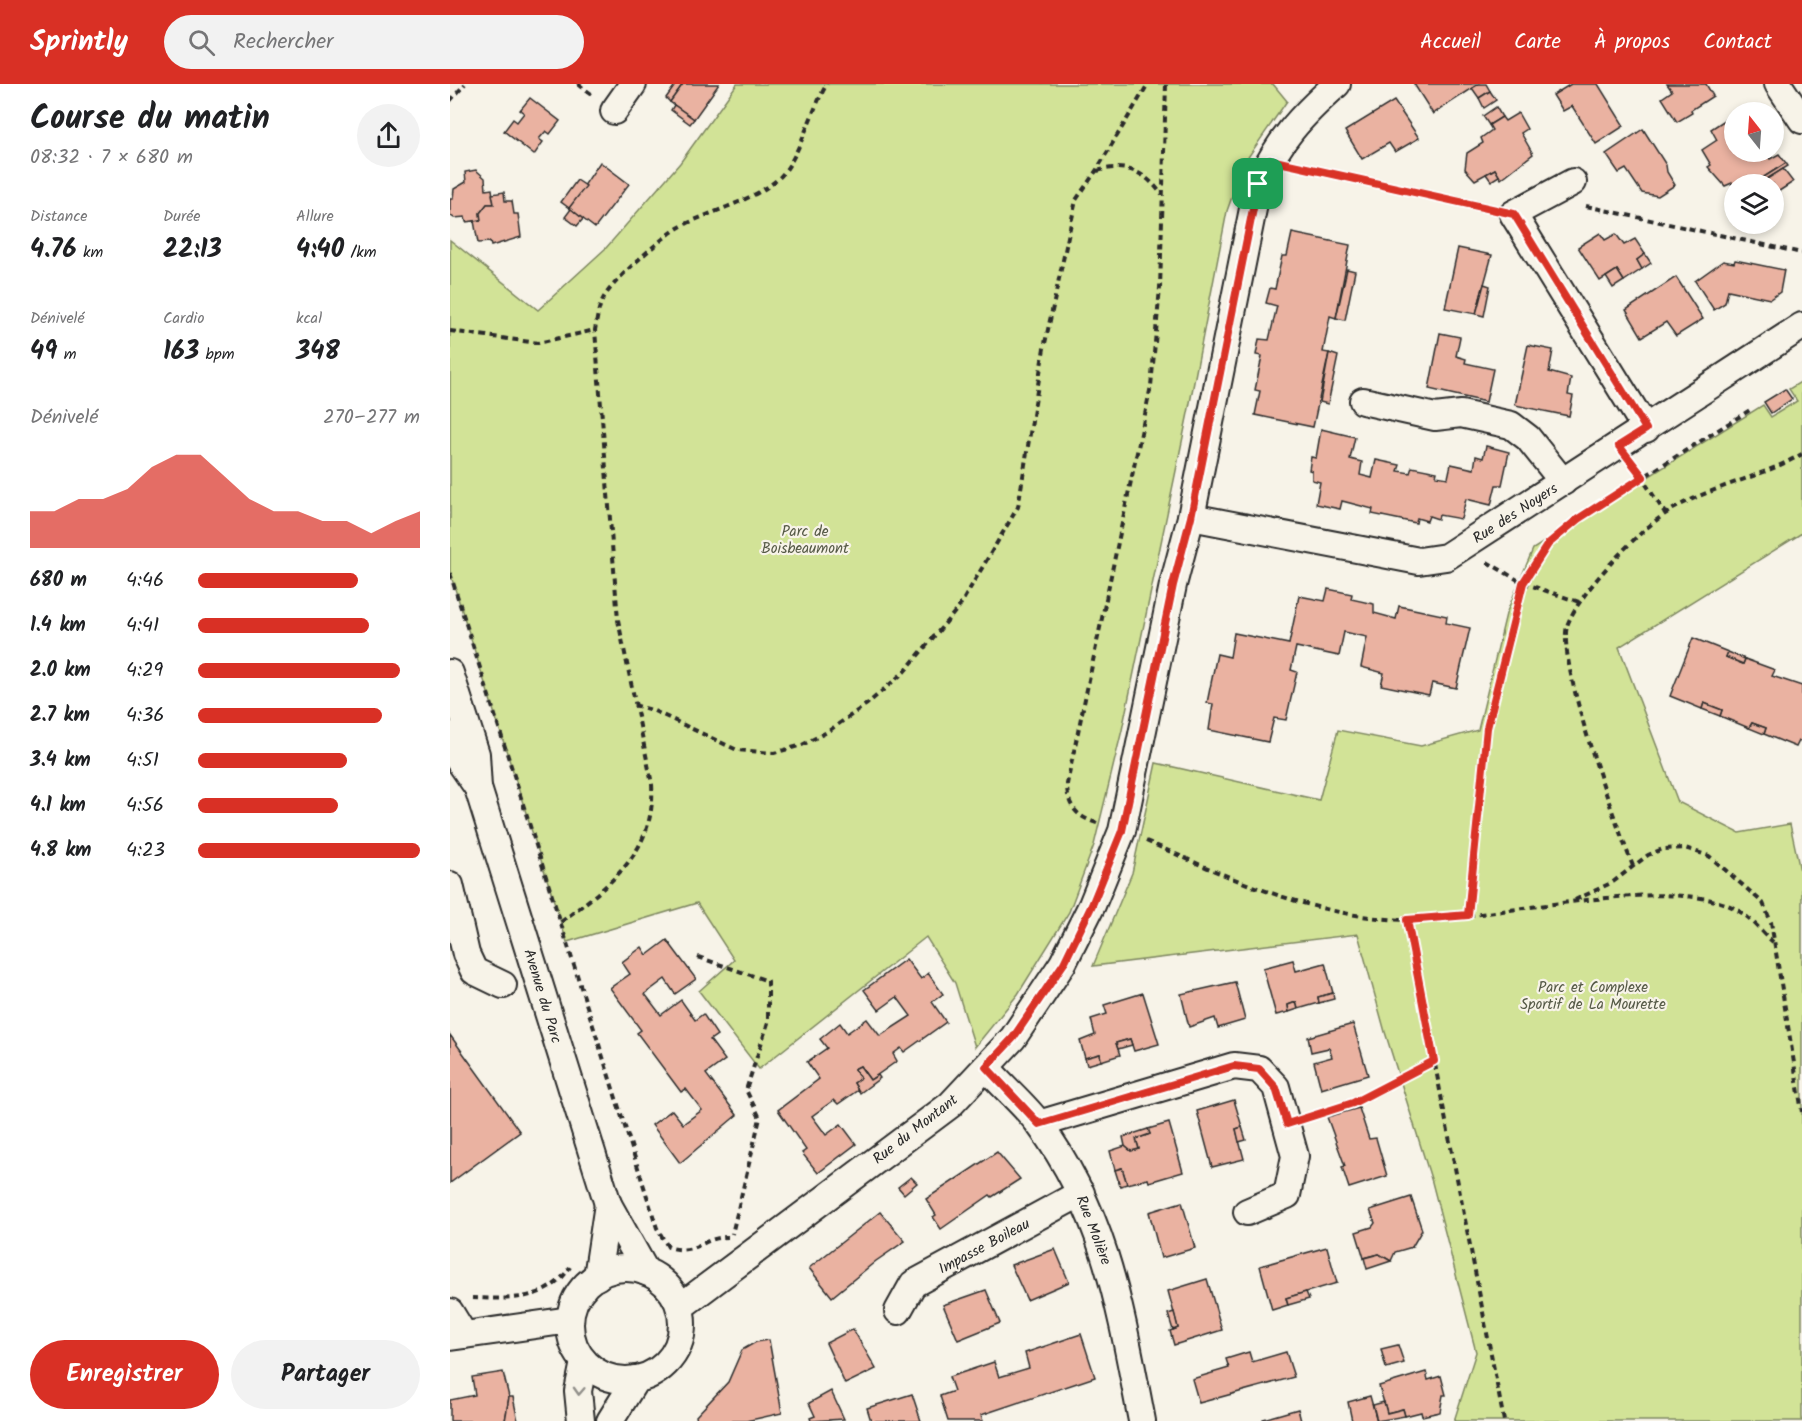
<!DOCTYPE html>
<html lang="fr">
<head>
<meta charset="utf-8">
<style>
	:root { --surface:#fff; --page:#f2f2f2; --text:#202124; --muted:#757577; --accent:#d93025 }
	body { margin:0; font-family:Kalam,sans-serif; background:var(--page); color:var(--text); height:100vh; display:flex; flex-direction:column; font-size:22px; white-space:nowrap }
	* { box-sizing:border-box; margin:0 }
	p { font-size:20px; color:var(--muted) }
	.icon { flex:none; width:33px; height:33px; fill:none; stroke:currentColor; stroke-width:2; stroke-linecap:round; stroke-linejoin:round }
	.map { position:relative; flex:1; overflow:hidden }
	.panel { display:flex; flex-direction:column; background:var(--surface); width:450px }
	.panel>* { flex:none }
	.needle { width:39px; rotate:343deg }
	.tools { position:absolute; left:1274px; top:18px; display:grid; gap:12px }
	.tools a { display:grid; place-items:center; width:60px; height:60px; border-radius:50%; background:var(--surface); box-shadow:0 3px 9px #0003; font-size:30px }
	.pin { position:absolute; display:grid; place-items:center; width:51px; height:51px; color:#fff; margin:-26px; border-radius:12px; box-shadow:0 3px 9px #0006 }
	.round { display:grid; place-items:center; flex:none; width:63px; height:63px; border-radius:32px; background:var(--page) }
	.head { display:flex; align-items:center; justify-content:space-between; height:102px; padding:0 30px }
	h1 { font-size:33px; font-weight:600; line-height:45px }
	.figures { display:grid; grid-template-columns:repeat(3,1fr); gap:9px; height:102px; padding:6px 30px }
	.figures div { display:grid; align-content:center }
	.figures b { font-size:26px; font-weight:600 }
	.figures small { font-size:16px; font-weight:400 }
	.figures p { font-size:16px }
	.chart { height:168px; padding:12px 30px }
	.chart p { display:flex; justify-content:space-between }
	.chart svg { width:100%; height:108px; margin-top:6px; fill:var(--accent); opacity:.7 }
	.button { display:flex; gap:12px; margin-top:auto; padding:12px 30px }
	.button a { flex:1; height:69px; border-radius:36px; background:var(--accent); color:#fff; font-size:24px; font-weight:600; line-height:69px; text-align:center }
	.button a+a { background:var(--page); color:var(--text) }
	ul { padding:0 30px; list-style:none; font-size:20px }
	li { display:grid; grid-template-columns:96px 72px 1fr; align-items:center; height:45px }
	li i { height:15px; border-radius:8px; background:var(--accent) }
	header { display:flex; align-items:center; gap:36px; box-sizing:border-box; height:84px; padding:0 30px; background:var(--accent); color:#fff }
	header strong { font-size:28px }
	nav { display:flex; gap:33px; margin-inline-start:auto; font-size:21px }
	.search { width:420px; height:54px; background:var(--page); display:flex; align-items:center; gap:15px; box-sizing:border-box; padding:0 21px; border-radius:33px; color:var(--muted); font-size:22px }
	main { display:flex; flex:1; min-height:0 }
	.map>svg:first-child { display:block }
	.green { fill:#d2e397; stroke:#7e8761; stroke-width:1.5 }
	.building { fill:#eab2a1; stroke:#2b2b2b; stroke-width:1.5 }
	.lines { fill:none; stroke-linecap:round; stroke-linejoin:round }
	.minor-casing { stroke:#2b2b2b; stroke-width:30 }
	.path { stroke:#2b2b2b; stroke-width:4; stroke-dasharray:6 4.5; stroke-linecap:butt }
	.minor { stroke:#f7f3e8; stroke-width:26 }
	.oneway { stroke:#918f8a }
	.route-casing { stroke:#fff; stroke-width:12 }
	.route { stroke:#d93025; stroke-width:8 }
	.labels { text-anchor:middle; stroke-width:4.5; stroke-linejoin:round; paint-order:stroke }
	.street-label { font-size:15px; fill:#2b2b2b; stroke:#f7f3e8 }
	.park-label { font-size:15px; fill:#555946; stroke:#f7f3e8 }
</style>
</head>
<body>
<header>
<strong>Sprintly</strong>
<div class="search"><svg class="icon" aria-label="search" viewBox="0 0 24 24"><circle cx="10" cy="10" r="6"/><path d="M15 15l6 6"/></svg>Rechercher</div>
<nav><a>Accueil</a><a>Carte</a><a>À propos</a><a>Contact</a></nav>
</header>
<main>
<section class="panel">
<div class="head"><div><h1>Course du matin</h1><p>08:32 · 7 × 680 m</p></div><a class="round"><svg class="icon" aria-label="share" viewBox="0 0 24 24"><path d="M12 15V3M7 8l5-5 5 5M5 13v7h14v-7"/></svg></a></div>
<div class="figures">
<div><p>Distance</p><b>4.76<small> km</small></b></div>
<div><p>Durée</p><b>22:13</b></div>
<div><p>Allure</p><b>4:40<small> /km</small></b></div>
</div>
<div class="figures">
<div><p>Dénivelé</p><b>49<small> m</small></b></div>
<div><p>Cardio</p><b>163<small> bpm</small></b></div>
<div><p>kcal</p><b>348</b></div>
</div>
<div class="chart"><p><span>Dénivelé</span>270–277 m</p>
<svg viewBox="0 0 160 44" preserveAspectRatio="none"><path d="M0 44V29L10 29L20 24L30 24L40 20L50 11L60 6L70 6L80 15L90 24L100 29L110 29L120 33L130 33L140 38L150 33L160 29V44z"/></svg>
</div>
<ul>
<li><b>680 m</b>4:46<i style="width:72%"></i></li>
<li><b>1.4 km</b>4:41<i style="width:77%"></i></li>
<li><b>2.0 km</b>4:29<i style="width:91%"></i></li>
<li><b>2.7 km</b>4:36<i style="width:83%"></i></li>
<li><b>3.4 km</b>4:51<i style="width:67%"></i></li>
<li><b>4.1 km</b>4:56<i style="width:63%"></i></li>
<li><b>4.8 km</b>4:23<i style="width:100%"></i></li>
</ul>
<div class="button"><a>Enregistrer</a><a>Partager</a></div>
</section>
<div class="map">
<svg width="1352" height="1337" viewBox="0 0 1352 1337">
	<rect width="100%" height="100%" fill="#f7f3e8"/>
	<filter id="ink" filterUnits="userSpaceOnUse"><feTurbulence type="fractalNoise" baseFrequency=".0167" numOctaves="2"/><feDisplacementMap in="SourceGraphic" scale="12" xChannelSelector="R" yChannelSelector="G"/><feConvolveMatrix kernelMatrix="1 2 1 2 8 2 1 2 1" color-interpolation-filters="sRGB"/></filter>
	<g filter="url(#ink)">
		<g class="green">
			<polygon points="287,0 823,0 837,17 794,79 777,127 738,329 672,646 644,761 619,828 568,910 525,963 505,899 476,853 309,985 249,907 284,876 247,819 117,858 0,489 0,156 88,226 156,164 230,79"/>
			<polygon points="1352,297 1352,449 1169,563 1228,718 1289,749 1340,740 1352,796 1352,1337 1004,1337 1026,1268 982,1098 935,948 908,850 643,882 682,789 706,679 869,716 888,646 971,662 1028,646 1056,530 1083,465 1313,321 1321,333 1347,317 1339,305"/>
		</g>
		<g class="building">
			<polygon points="226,0 233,0 220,18 216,14"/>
			<polygon points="233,0 269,0 244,35 220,18"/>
			<polygon points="964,0 1029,0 983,30"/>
			<polygon points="1029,0 1036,0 1040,7 1029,14 1022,4"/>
			<polygon points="1121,0 1148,0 1174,42 1146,60 1122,22 1113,27 1103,11"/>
			<polygon points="1217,0 1256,0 1263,12 1241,26 1242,29 1227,38 1212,14 1222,7"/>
			<polygon points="1040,7 1046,16 1034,24 1029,14"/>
			<polygon points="80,14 110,37 100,50 96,47 89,55 93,58 84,71 54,47 63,35 67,38 74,29 70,26"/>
			<polygon points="944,17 969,54 945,68 939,59 912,75 895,47"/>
			<polygon points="224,21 244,35 240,40 221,26"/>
			<polygon points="1046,23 1052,33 1039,41 1033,32"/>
			<polygon points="1068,29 1077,45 1071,49 1083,70 1051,95 1045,85 1025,96 1015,85 1017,69 1033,59 1031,54 1042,46 1039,41 1052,33 1055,37"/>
			<polygon points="1284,30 1284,68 1315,68 1320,75 1329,70 1336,79 1303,100 1284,102 1282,99 1275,102 1258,83 1261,81 1252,66 1267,56 1261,45"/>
			<polygon points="1193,45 1216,81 1217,88 1225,101 1208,112 1192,109 1176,85 1169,89 1156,70"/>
			<polygon points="150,78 179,100 145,144 119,124"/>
			<polygon points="1336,79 1338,82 1312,98 1314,100 1303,100"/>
			<polygon points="1045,85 1049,92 1041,97 1036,90"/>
			<polygon points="1333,85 1343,98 1323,111 1323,100 1312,98"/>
			<polygon points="26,86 35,94 36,106 42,105 44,120 37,120 30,129 31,136 16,138 15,133 4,134 0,131 0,115 3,115 4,105 16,98 15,88"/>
			<polygon points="127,96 136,102 119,124 111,118"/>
			<polygon points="54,108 55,117 62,117 64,130 68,130 71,153 41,162 40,158 28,159 24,137 31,136 30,129 37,120 44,120 42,110"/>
			<polygon points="121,125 133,135 127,142 115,133"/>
			<polygon points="842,149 900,161 886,234 880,232 873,268 879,269 863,343 805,331 810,307 805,306 812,272 806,271 809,255 819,256 827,222 816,219 820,204 825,205 832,172 837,172"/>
			<polygon points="1150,149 1155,156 1166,150 1174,161 1185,155 1195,170 1187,176 1192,185 1174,197 1167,186 1150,197 1128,163"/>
			<polygon points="1008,164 1042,171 1026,230 995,224"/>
			<polygon points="1195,170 1201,179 1192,185 1187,176"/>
			<polygon points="1285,176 1334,186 1330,208 1320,215 1278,206 1275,219 1264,226 1245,197 1273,177 1284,179"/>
			<polygon points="897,185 905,187 895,236 886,234"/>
			<polygon points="1167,186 1174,197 1163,204 1156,193"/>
			<polygon points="1226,193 1253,235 1226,252 1216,238 1192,253 1176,226"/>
			<polygon points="1034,200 1040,202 1034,232 1026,230"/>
			<polygon points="990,249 1010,253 1006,272 1016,275 1015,279 1043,285 1036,318 979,305"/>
			<polygon points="1078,261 1103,266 1099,288 1121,294 1118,311 1123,312 1119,332 1065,321"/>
			<polygon points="879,269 888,272 878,320 870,318"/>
			<polygon points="1335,305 1342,315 1321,329 1314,318"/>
			<polygon points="871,345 905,353 900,375 912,378 910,391 922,394 926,376 950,381 948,387 960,389 962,383 987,388 986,392 998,394 1001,380 1024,385 1026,372 1033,374 1036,362 1059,368 1052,401 1046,401 1041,421 1016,415 1011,435 989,431 988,435 979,432 977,437 967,434 966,439 922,430 923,425 892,417 890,425 866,420 870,398 862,396 862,387 859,386 861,373 866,374"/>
			<polygon points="878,505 902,510 901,515 924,520 924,529 946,535 949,522 997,532 996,539 1020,544 1006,604 982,599 979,611 931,601 934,589 911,583 917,553 894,548 889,572 846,563 841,586 847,588 836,636 824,634 818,658 759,646 763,620 757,619 767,570 780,573 784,549 839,560 849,512 875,517"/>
			<polygon points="1243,554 1278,568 1276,573 1293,580 1295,575 1325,586 1322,592 1352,602 1352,659 1349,657 1346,663 1314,650 1316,644 1302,639 1299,644 1270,632 1272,626 1254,619 1252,625 1220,612"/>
			<polygon points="1278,568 1295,575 1293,580 1276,573"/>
			<polygon points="1254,619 1272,626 1270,632 1252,625"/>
			<polygon points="1302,639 1316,644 1314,650 1299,644"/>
			<polygon points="217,856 246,895 225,910 215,895 195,910 211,931 231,916 245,936 253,930 267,951 260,956 275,976 256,990 287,1031 230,1079 202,1041 222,1026 233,1040 252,1026 236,1005 231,1008 187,949 191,946 160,904 180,890 172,878 192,863 197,871"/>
			<polygon points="456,875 471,895 478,889 493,910 482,918 496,938 454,968 451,964 443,970 447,977 420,996 410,982 404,985 411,994 404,999 408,1006 388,1020 384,1016 362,1032 376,1051 391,1040 406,1060 368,1089 352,1069 356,1066 328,1026 369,995 357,978 377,964 370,955 390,939 397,949 417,935 430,952 461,932 447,913 429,926 414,906"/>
			<polygon points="843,876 846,887 875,879 883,909 868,913 869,919 848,925 846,918 838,921 839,928 826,931 813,884"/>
			<polygon points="785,898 795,936 768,944 765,934 739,943 731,910"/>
			<polygon points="693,909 709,960 684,967 680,955 666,959 670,971 651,977 650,970 635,974 630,957 645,951 641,935 657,930 654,921"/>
			<polygon points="883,909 884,915 869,919 868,913"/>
			<polygon points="846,918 848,925 839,928 838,921"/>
			<polygon points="903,940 918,991 871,1005 864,978 882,973 879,964 861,968 858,953"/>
			<polygon points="0,951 70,1048 0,1099"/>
			<polygon points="680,955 682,961 668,965 666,959"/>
			<polygon points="650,970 651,977 637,981 635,974"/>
			<polygon points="410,982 420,996 428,991 430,994 410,1009 404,999 411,994 404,985"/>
			<polygon points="784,1016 792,1043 786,1045 794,1075 762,1083 747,1027"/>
			<polygon points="909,1024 919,1055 926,1054 937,1092 899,1104 892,1083 895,1082 877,1033"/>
			<polygon points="719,1039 733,1088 699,1098 698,1095 677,1100 672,1084 665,1086 660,1067 675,1062 681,1067 689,1065 686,1055 700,1050 698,1045"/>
			<polygon points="792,1043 796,1056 789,1058 786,1045"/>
			<polygon points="698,1045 700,1050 686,1055 689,1065 681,1067 675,1062 673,1053"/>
			<polygon points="547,1068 570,1095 542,1113 540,1111 491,1145 483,1133 486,1131 476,1115"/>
			<polygon points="672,1084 677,1100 670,1102 665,1086"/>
			<polygon points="461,1093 467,1099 454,1110 448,1103"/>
			<polygon points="961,1113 972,1146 962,1163 945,1168 941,1177 929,1170 914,1174 906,1148 922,1143 925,1139 920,1126"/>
			<polygon points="732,1118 745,1164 711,1174 699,1128"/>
			<polygon points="430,1128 455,1157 426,1177 382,1213 359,1184"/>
			<polygon points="877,1163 887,1199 836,1214 838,1221 822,1226 810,1182"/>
			<polygon points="605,1165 619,1198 577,1216 561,1181"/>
			<polygon points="929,1170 941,1177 917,1185 914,1174"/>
			<polygon points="757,1195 772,1246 724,1261 720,1247 728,1244 718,1207"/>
			<polygon points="536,1206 550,1239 508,1256 493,1221"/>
			<polygon points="856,1208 859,1215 838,1221 836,1214"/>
			<polygon points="724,1228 728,1244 723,1246 718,1230"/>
			<polygon points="403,1245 426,1285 395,1300 376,1259"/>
			<polygon points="631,1250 645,1293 531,1331 533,1337 498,1337 490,1312 504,1307 499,1293 544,1278 549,1293 579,1284 575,1269"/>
			<polygon points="319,1256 332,1329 296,1337 247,1337 246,1332 278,1298 292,1266 306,1258"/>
			<polygon points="948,1261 954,1279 936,1284 931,1265"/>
			<polygon points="799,1268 802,1278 836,1268 844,1293 749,1319 742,1295 779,1284 776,1275"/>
			<polygon points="53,1288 59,1313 55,1337 0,1337 0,1316 25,1311 22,1293"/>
			<polygon points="976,1288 978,1296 991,1292 996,1311 993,1311 990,1328 972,1332 971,1328 955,1332 953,1325 937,1329 929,1302"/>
			<polygon points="381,1307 394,1335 361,1337 360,1334 365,1332 359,1319"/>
			<polygon points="462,1310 471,1337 421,1337 417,1324"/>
			<polygon points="920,1312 927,1337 902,1337 898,1318"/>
			<polygon points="59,1313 63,1313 68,1337 55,1337"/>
			<polygon points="934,1318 937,1329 953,1325 955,1332 927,1337 923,1321"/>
			<polygon points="848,1325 851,1337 813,1337 813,1335"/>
		</g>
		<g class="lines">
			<g class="minor-casing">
				<g id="minor">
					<polyline points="1328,0 1352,36"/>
					<polyline points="164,27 183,0"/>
					<polyline points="1123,98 1063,130 1196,345"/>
					<polyline points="913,317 985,333 1011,330 1061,341 1078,354 1113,398"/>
					<polyline points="741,433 969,477 996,473 1352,242"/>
					<polyline points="0,589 26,670 28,704 158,1120 196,1188"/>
					<polyline points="0,651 8,675 28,704"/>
					<polyline points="0,801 16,870 24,887 53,901"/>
					<path d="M 536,983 C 553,1003 574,1020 589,1040 C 657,1132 671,1229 692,1337"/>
					<polyline points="589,1040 784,982 809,985 826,1003 845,1072 837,1111 797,1128"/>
					<circle cx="176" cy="1240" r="56"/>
					<polyline points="147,1193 158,1120"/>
					<path d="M 230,1223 L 500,1021 L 563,954 L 613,879 L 642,821 L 672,747 L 723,501 L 741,433 L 808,100 C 830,55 850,33 887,0"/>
					<polyline points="448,1227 463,1200 631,1109"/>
					<polyline points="0,1228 14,1251"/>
					<polyline points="0,1253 120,1236"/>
					<polyline points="131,1337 128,1307 134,1278"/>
					<polyline points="160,1337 186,1295"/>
				</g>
			</g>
			<g class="path">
				<polyline points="128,0 144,12"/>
				<polyline points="0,17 15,0"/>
				<polyline points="847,83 1039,125"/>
				<path d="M 647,87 C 675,79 695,87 712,111"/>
				<polyline points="1136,122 1352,169"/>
				<polyline points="0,247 88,259 145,246"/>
				<polyline points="1184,382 1215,429"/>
				<polyline points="1037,478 1073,499 1129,518"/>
				<path d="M 0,489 L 207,1144 L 218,1163 C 246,1172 252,1153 278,1153"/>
				<polyline points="184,621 202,626 287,666 324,669 352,661 377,648 417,620 454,588 509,523 568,423 594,264 626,116 646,87 698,0"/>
				<path d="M 647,739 C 626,733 617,721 617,700 L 701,302 L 710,204 L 716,0"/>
				<path d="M 696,757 C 781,794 861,833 956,836 C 1035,838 1227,786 1289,827 C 1302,835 1312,848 1323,858"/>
				<path d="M 1183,782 C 1166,741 1107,579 1117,542 C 1127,511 1187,448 1215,430 C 1256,403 1309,395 1352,370"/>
				<polyline points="1125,816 1163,798 1198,771 1213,765 1235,764 1259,772 1280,790 1313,819 1321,838 1352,1028"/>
				<polyline points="1019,831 1037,644 1073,499 1098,460 1127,435 1303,324"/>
				<polyline points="957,836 1054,1337"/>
				<path d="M 111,838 C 160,800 206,769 202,700 L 168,536 L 145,246 C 147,236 148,224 153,215 C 162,197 212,153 230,143 C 260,127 304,117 329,94 C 349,75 361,26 377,0"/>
				<polyline points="248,873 318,897 318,939 296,1006 310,1034 282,1150"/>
				<polyline points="860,1033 903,1019 984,977"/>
				<path d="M 22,1214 C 59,1215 98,1218 120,1183"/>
			</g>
			<use href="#minor" class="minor"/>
		</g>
		<defs><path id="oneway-chevron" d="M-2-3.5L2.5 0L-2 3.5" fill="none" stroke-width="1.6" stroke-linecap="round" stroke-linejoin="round" transform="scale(1.5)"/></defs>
		<use class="oneway" href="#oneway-chevron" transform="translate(129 1307) rotate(93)"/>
	</g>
	<g class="lines" filter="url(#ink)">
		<g class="route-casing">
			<polygon id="route" points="820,76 1064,130 1196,345 1169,362 1193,393 1128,435 1098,460 1073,499 1037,644 1018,831 957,836 984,977 903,1019 837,1040 826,1004 809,985 784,982 589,1040 536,983 563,954 614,879 642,821 672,747 723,501 741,433 808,100"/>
		</g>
		<use href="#route" class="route"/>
	</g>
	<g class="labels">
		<g class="street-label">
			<text transform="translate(1065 429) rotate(-33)" y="5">Rue des Noyers</text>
			<text transform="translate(93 912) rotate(73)" y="5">Avenue du Parc</text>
			<text transform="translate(465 1045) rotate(-38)" y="5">Rue du Montant</text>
			<text transform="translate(644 1146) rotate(69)" y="5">Rue Molière</text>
			<text transform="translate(534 1162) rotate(-28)" y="5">Impasse Boileau</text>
		</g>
		<g class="park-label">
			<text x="355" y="452">Parc de<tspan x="355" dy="17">Boisbeaumont</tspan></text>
			<text x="1143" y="908">Parc et Complexe<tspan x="1143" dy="17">Sportif de La Mourette</tspan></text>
		</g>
	</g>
</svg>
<div class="tools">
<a><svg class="needle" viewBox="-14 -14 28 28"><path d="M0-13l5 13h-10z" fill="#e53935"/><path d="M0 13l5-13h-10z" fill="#757577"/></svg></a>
<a><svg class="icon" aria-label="layers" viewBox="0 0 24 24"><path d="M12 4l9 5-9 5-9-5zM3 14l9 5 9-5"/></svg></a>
</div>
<div class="pin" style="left:808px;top:100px;background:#1e9e55"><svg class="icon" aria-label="arrive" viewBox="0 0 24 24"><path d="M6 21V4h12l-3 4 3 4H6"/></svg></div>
</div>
</main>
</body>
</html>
